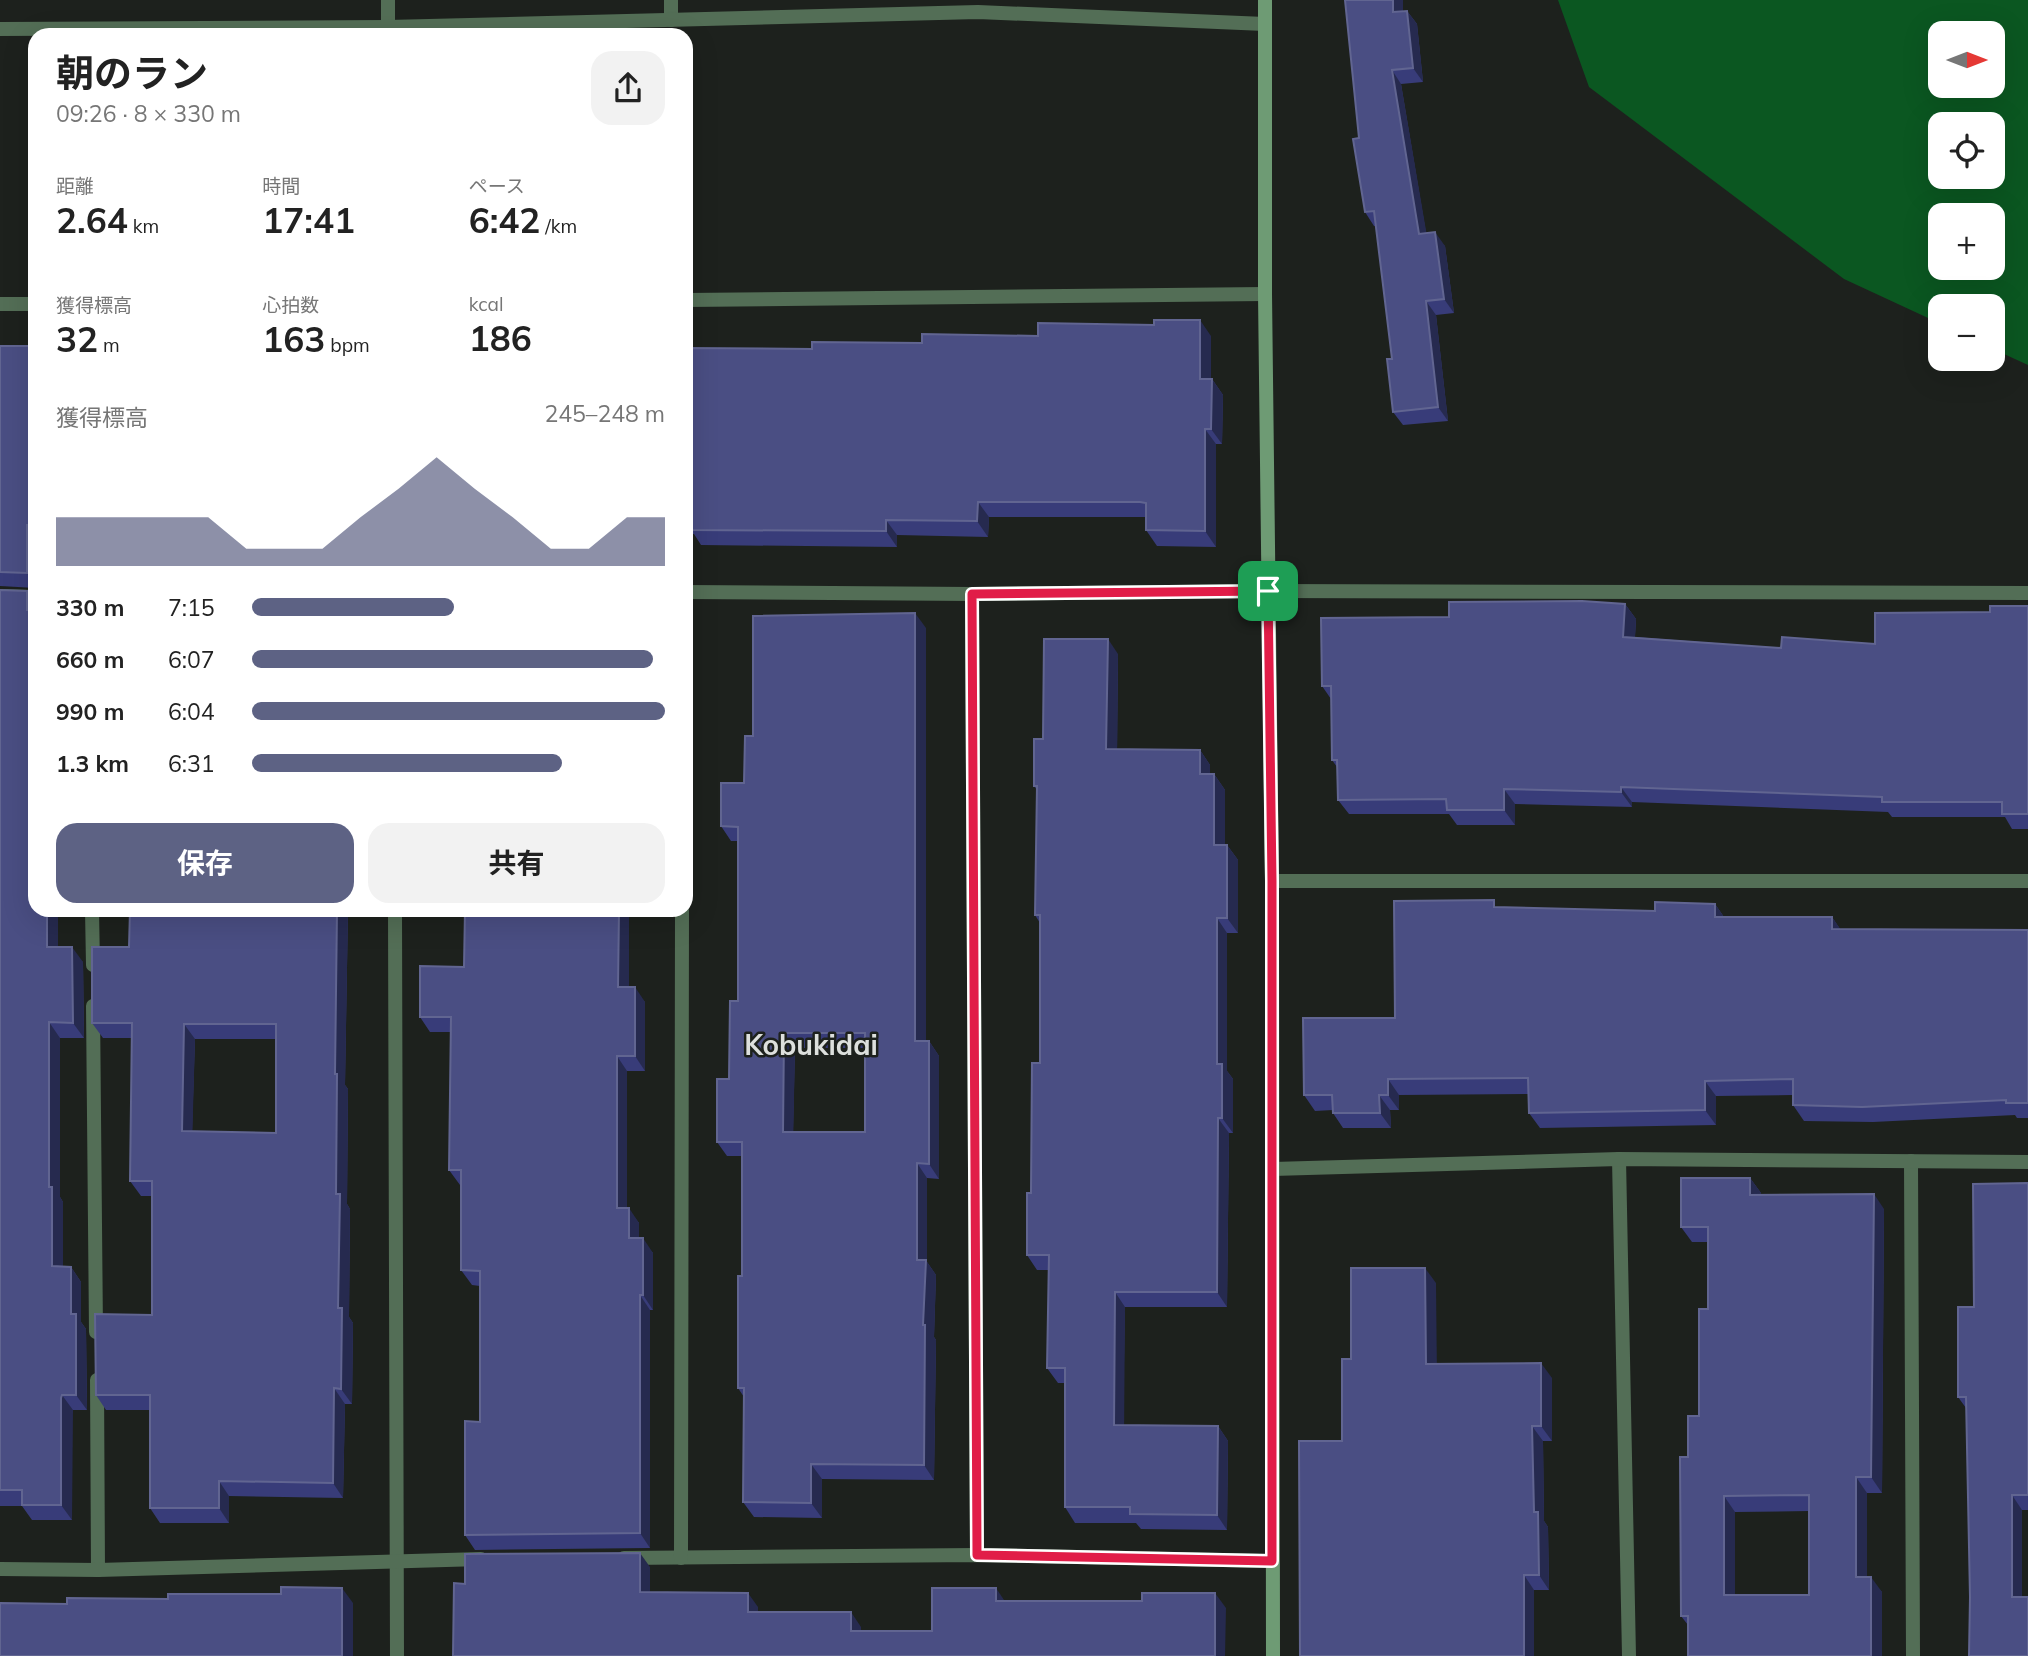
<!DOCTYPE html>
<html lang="ja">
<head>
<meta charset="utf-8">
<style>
	:root { --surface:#fff; --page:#f2f2f2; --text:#222; --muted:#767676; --accent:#5d6284 }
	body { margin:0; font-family:Mulish,"Noto Sans JP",sans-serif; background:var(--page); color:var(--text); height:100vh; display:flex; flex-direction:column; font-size:26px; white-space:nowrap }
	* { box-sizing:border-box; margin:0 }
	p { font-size:23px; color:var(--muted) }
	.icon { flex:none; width:38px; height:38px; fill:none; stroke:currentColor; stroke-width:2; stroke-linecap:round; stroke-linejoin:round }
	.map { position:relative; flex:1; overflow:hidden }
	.sheet { position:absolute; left:28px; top:28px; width:665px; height:889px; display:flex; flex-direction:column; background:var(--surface); border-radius:21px; box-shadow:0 7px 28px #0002 }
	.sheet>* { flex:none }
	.needle { width:46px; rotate:90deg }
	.tools { position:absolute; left:1928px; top:21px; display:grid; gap:14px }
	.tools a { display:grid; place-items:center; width:77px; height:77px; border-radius:14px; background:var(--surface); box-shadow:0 7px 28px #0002; font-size:35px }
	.pin { position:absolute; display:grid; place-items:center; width:60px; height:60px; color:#fff; margin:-30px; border-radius:14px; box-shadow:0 4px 10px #0006 }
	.round { display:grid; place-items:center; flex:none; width:74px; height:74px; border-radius:21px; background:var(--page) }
	.summary { display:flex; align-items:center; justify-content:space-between; height:119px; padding:0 28px }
	h1 { font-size:38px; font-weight:700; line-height:52px }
	.stats { display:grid; grid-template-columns:repeat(3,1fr); gap:10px; height:119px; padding:7px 28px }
	.stats div { display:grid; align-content:center }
	.stats b { font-size:35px; font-weight:700 }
	.stats small { font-size:19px; font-weight:400 }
	.stats p { font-size:19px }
	.chart { height:196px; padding:14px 28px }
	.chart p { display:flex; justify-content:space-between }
	.chart svg { width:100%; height:126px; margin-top:7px; fill:var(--accent); opacity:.7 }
	.action { display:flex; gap:14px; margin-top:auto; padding:14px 28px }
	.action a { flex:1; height:80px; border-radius:21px; background:var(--accent); color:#fff; font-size:28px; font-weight:700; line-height:80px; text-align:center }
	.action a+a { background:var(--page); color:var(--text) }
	ul { padding:0 28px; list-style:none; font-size:23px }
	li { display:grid; grid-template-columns:112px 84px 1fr; align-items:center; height:52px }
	li i { height:18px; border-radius:9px; background:var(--accent) }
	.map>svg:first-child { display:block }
	.forest { fill:#0b5721; fill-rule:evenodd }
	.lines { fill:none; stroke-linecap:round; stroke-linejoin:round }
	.street { stroke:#536e56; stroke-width:14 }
	.secondary { stroke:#6e9b74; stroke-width:14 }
	.wall { fill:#383c79; fill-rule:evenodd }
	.shaded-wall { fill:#262a4f }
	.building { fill:#4a4e83; stroke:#616591; stroke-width:2; fill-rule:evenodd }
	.route-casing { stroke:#fff; stroke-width:14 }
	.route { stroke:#e11d48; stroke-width:9 }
	.labels { text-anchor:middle; stroke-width:5; stroke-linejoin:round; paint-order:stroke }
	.neighbourhood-label { font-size:28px; font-weight:bold; fill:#dde0dd; stroke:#1d211d }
</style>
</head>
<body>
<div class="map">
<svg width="2028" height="1656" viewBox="0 0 2028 1656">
	<rect width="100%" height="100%" fill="#1d211d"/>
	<path class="forest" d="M 1558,0 L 2028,0 L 2028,365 L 1993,349 L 1993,306 L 1941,306 L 1941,324 L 1844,279 L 1589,87 ZM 1941,33 L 1993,33 L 1993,86 L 1941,86 ZM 1941,124 L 1993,124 L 1993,177 L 1941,177 ZM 1941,215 L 1993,215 L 1993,268 L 1941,268 Z"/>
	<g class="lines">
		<g class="street">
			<polyline points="388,0 388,34"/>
			<polyline points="671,20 671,0"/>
			<polyline points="0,29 388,27 978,12 1265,24"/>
			<polyline points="686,300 1265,294"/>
			<polyline points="0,304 35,304"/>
			<polyline points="686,592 972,594 1268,591 2028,593"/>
			<polyline points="972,594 977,1555"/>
			<polyline points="0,596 35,597"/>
			<polyline points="1272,881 2028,881"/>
			<polyline points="92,910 93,965"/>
			<polyline points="395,910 397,1656"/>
			<polyline points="93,1006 96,1332"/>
			<polyline points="1619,1159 1629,1656"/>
			<polyline points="1911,1161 1913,1656"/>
			<polyline points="1273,1169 1619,1159 2028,1162"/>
			<polyline points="97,1380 98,1570"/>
			<polyline points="624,1558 977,1555 1272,1561"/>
			<polyline points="681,1558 682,910"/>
			<polyline points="0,1569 98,1570 481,1559"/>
		</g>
		<polyline class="secondary" points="1265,0 1265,294 1272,881 1273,1656"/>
	</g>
	<g class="wall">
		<polygon points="1403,0 1403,11 1407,11 1417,24 1423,82 1401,84 1426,233 1445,246 1454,313 1436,315 1448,421 1403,425 1393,412 1392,359 1376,226 1374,226 1365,212 1359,138"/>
		<polygon points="1038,336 1211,336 1211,379 1212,379 1223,395 1222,444 1216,444 1216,547 1157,546 1146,530 1146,517 989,517 988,537 897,535 897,547 701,545 694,534 686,534 686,348 812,349"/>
		<polygon points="0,346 35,346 35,588 0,586"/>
		<polygon points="0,590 35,603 35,910 58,910 58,947 83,962 84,1038 60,1038 60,1197 63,1202 63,1266 71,1267 81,1282 81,1322 86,1329 87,1410 73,1410 72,1414 72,1520 32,1520 22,1506 0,1506"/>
		<polygon points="1625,604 1636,619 1635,637 1781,648 1875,644 1990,612 2028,606 2028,829 2012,829 2005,817 1892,817 1888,812 1632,802 1632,807 1515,804 1515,825 1457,825 1449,814 1349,814 1338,800 1337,767 1332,760 1331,699 1322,686 1449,617"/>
		<path d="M 926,628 L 926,1041 L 929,1041 L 939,1056 L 939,1179 L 927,1178 L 927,1262 L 936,1275 L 934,1337 L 936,1340 L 934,1480 L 822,1479 L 822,1518 L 754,1517 L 743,1502 L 744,1397 L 738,1388 L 742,1276 L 742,1156 L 727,1156 L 717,1142 L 729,1079 L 738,1001 L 738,841 L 731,841 L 721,826 L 744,783 L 753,736 ZM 795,1048 L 865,1048 L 865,1132 L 793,1132 Z"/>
		<polygon points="1118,654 1117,749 1200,750 1210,765 1210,774 1214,774 1225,790 1225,845 1227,845 1238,860 1238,933 1227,933 1227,1071 1233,1079 1233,1133 1229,1133 1227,1307 1125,1307 1124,1363 1124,1425 1218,1426 1228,1441 1227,1530 1141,1529 1136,1523 1075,1523 1065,1507 1065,1383 1058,1383 1047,1368 1049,1270 1037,1270 1027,1255 1040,1063 1040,923 1035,915 1037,790 1034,786 1043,739"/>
		<polygon points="1715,904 1724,917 1832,917 1840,929 2028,930 2028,1118 2017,1118 2015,1115 1873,1122 1804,1121 1793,1105 1793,1095 1716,1096 1716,1125 1540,1128 1529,1113 1529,1094 1399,1095 1399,1110 1390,1110 1391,1128 1343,1128 1333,1113 1333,1110 1315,1111 1304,1095 1395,1018 1499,907 1655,911"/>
		<path d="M 348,910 L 345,1085 L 348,1089 L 347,1204 L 350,1209 L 349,1317 L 353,1323 L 352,1404 L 345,1404 L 343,1498 L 229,1496 L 229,1523 L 160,1523 L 150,1508 L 150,1410 L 106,1410 L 96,1395 L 152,1315 L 152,1196 L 141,1196 L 130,1181 L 132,1038 L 103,1038 L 92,1023 L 129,947 ZM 195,1039 L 276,1039 L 276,1133 L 192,1132 Z"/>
		<polygon points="629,910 629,987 645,1002 645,1071 627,1071 627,1208 639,1223 639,1238 653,1253 653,1310 650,1310 650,1548 475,1550 465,1535 480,1422 480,1286 472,1285 461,1270 461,1185 460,1185 449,1170 451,1032 430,1032 420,1017 464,967"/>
		<path d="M 1750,1178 L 1761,1193 L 1761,1195 L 1884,1209 L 1882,1493 L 1867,1493 L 1867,1577 L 1882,1592 L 1882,1656 L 1688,1625 L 1681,1616 L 1688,1457 L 1699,1416 L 1708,1309 L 1708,1242 L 1692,1242 L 1681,1227 ZM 1809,1511 L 1809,1595 L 1735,1595 L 1735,1512 Z"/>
		<polygon points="2028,1183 2028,1510 2022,1510 1970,1597 1966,1408 1958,1397 1974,1307"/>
		<polygon points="1436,1283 1436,1364 1552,1378 1552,1441 1543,1441 1544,1521 1548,1527 1549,1590 1534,1590 1534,1656 1342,1441 1351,1359"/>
	</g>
	<g class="shaded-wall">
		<polygon points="1393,0 1403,0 1403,26 1393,12"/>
		<polygon points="1407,11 1417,24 1423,82 1413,68"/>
		<polygon points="1392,70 1401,84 1429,248 1419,234"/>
		<polygon points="1435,232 1445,246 1454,313 1444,299"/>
		<polygon points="1426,301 1436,315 1448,421 1438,407"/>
		<polygon points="1200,320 1211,336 1211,395 1200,379"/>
		<polygon points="1212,379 1223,395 1222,444 1211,429"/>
		<polygon points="1205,429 1216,444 1216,547 1205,531"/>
		<polygon points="978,502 989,517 988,537 977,521"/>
		<polygon points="886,520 897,535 897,547 886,531"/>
		<polygon points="27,525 35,537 35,585 27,573"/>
		<polygon points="27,591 35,603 35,622 27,610"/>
		<polygon points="1625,604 1636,619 1634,651 1623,637"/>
		<polygon points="915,613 926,628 926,1056 915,1041"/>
		<polygon points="1108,639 1118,654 1117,764 1106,749"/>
		<polygon points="31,688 35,694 35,845 31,839"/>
		<polygon points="1200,750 1210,765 1210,790 1200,774"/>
		<polygon points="1214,774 1225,790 1225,860 1214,845"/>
		<polygon points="1621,787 1632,802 1632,807 1621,792"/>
		<polygon points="1504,789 1515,804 1515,825 1504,810"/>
		<polygon points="1227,845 1238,860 1238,933 1227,918"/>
		<polygon points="1715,904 1726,920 1715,917"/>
		<polygon points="47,910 58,910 58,962 47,947"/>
		<polygon points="337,910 348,910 345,1085 348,1089 347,1204 350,1209 349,1317 353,1323 352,1404 341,1389 338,1308 335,1074"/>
		<polygon points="619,910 629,910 629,1002 618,987"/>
		<polygon points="1832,917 1843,933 1832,929"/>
		<polygon points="1217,918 1227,933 1227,1071 1233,1079 1233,1133 1222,1118 1217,1064"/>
		<polygon points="72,947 83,962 84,1038 73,1023"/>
		<polygon points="635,987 645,1002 645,1071 635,1056"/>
		<polygon points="49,1022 60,1038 60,1197 63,1202 63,1281 52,1266 49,1187"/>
		<polygon points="184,1024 195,1039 192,1146 182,1131"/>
		<polygon points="784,1033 795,1048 793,1147 783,1132"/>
		<polygon points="929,1041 939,1056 939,1179 929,1164"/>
		<polygon points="617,1056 627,1071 627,1223 617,1208"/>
		<polygon points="1388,1079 1399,1095 1399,1110 1388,1095"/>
		<polygon points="1705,1081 1716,1096 1716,1125 1705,1110"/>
		<polygon points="1379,1095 1390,1110 1391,1128 1380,1113"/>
		<polygon points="1218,1118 1229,1133 1227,1307 1217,1292"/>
		<polygon points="917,1163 927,1178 927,1262 936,1275 934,1337 936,1340 934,1480 924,1465 917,1260"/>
		<polygon points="1750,1178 1761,1193 1761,1211 1750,1195"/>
		<polygon points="1874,1194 1884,1209 1882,1493 1871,1477"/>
		<polygon points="629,1208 639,1223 639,1253 629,1238"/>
		<polygon points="643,1238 653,1253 653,1310 643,1295"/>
		<polygon points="71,1267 81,1282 81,1322 86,1329 87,1410 76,1395 71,1314"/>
		<polygon points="1425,1268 1436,1283 1437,1379 1426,1364"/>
		<polygon points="1115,1292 1125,1307 1124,1441 1114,1425"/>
		<polygon points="640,1295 650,1310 650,1548 640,1533"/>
		<polygon points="1541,1363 1552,1378 1552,1441 1541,1426"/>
		<polygon points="334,1388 345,1404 343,1498 333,1483"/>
		<polygon points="62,1395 73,1410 72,1520 61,1505"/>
		<polygon points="1218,1426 1228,1441 1227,1530 1217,1515"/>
		<polygon points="1532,1426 1543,1441 1544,1521 1548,1527 1549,1590 1539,1575 1534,1512"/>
		<polygon points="811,1464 822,1479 822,1518 811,1503"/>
		<polygon points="1856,1477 1867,1493 1867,1592 1856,1577"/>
		<polygon points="219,1481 229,1496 229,1523 219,1508"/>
		<polygon points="2012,1495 2022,1510 2022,1612 2012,1597"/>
		<polygon points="1724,1496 1735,1512 1735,1610 1724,1595"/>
		<polygon points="640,1553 650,1567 650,1606 640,1592"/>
		<polygon points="1524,1575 1534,1590 1534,1656 1524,1656"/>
		<polygon points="1871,1577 1882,1592 1882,1656 1871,1656"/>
		<polygon points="342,1588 353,1603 353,1656 342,1656"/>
		<polygon points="996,1588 1006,1603 996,1601"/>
		<polygon points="748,1593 758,1607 758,1627 748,1612"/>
		<polygon points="1215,1593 1226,1608 1225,1656 1215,1656"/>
		<polygon points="851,1612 861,1627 861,1646 851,1631"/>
	</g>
	<g class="building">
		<polygon points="1345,0 1393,0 1393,12 1407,11 1413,68 1392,70 1419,234 1435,232 1444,299 1426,301 1438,407 1393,412 1387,359 1392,359 1374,211 1365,212 1353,139 1359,138"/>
		<polygon points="1154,320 1200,320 1200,379 1212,379 1211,429 1205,429 1205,531 1146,530 1146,503 1140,502 978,502 977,521 886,520 886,531 690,530 690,519 686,519 686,348 812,349 812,342 922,343 922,334 1038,336 1038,323 1154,325"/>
		<polygon points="0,346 35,346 35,525 27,525 27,573 0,572"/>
		<polygon points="0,590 27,591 27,610 35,610 35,688 31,688 31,839 35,839 35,910 47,910 47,947 72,947 73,1023 49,1022 49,1187 52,1187 52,1266 71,1267 71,1314 76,1314 76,1395 62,1395 61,1398 61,1505 22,1505 22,1490 0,1490"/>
		<polygon points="1582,601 1625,604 1623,637 1781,648 1782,637 1875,644 1875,613 1990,612 1990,606 2028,606 2028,814 2002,814 2002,802 1882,802 1882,797 1621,787 1621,792 1504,789 1504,810 1447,810 1446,799 1338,800 1337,760 1332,760 1331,686 1322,686 1321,618 1449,617 1449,602"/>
		<path d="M 915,613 L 915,1041 L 929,1041 L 929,1164 L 917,1163 L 917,1260 L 926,1260 L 923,1325 L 925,1325 L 924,1465 L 811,1464 L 811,1503 L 743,1502 L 744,1388 L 738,1388 L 738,1276 L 742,1276 L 742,1142 L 717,1142 L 717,1079 L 729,1079 L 730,1001 L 738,1001 L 738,827 L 721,826 L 721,783 L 744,783 L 745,736 L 753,736 L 753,616 ZM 784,1033 L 865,1033 L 865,1132 L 783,1132 Z"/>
		<polygon points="1044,639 1108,639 1106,749 1200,750 1200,774 1214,774 1214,845 1227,845 1227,918 1217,918 1217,1064 1222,1064 1222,1118 1218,1118 1217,1292 1115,1292 1114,1425 1218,1426 1217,1515 1130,1514 1130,1507 1065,1507 1065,1368 1047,1368 1049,1255 1027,1255 1027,1193 1031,1193 1032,1063 1040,1063 1040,915 1035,915 1037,786 1034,786 1034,739 1043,739"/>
		<polygon points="1494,900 1494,907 1655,911 1655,902 1715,904 1715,917 1832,917 1832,929 2028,930 2028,1103 2006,1103 2006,1100 1862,1107 1793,1105 1793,1079 1705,1081 1705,1110 1529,1113 1528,1078 1388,1079 1388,1095 1379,1095 1380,1113 1333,1113 1332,1095 1304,1095 1303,1018 1395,1018 1394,901"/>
		<path d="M 130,910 L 337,910 L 335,1074 L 337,1074 L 336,1194 L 340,1194 L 338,1308 L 342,1308 L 341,1389 L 334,1388 L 333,1483 L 219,1481 L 219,1508 L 150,1508 L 150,1395 L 96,1395 L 95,1314 L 152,1315 L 152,1181 L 130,1181 L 132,1023 L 92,1023 L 92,947 L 129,947 ZM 184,1024 L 276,1024 L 276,1133 L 182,1131 Z"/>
		<polygon points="465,910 619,910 618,987 635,987 635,1056 617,1056 617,1208 629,1208 629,1238 643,1238 643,1295 640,1295 640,1533 465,1535 465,1421 480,1422 480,1271 461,1270 461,1170 449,1170 451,1017 420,1017 420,966 464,967"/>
		<path d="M 1681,1178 L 1750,1178 L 1750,1195 L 1874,1194 L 1871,1477 L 1856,1477 L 1856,1577 L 1871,1577 L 1871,1656 L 1688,1656 L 1688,1616 L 1681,1616 L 1680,1457 L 1688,1457 L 1688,1416 L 1699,1416 L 1699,1309 L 1708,1309 L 1708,1227 L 1681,1227 ZM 1809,1495 L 1809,1595 L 1724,1595 L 1724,1496 Z"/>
		<polygon points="2028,1183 2028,1495 2012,1495 2012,1597 2028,1597 2028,1656 1969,1656 1970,1597 1966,1397 1958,1397 1958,1307 1974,1307 1973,1184"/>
		<polygon points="1351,1268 1425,1268 1426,1364 1541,1363 1541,1426 1532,1426 1534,1512 1538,1512 1539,1575 1524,1575 1524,1656 1300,1656 1299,1441 1342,1441 1342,1359 1351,1359"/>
		<polygon points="640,1553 640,1592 748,1593 748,1612 851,1612 851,1631 932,1631 932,1588 996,1588 996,1601 1142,1601 1142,1593 1215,1593 1215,1656 453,1656 454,1583 465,1584 465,1554"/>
		<polygon points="281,1587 342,1588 342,1656 0,1656 0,1603 67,1604 67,1598 168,1599 168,1594 281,1594"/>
	</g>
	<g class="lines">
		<g class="route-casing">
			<polygon id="route" points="1268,591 1272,881 1272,1561 977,1555 972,594"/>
		</g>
		<use href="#route" class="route"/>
	</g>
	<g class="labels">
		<g class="neighbourhood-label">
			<text x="811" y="1055">Kobukidai</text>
		</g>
	</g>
</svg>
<div class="tools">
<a><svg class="needle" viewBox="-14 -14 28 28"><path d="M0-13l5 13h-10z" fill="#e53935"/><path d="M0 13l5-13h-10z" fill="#767676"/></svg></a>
<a><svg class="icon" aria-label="locate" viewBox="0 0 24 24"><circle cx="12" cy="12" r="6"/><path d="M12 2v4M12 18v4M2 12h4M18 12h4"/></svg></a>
<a>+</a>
<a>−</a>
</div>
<div class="pin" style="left:1268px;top:591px;background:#1e9e55"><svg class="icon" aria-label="arrive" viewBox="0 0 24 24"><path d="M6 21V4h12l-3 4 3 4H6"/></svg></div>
<section class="sheet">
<div class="summary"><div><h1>朝のラン</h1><p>09:26 · 8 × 330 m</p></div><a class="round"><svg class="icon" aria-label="share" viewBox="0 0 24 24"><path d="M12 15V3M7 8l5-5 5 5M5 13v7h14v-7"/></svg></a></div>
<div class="stats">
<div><p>距離</p><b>2.64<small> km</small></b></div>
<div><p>時間</p><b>17:41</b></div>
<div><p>ペース</p><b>6:42<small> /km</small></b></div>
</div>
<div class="stats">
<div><p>獲得標高</p><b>32<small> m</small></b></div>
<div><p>心拍数</p><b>163<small> bpm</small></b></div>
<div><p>kcal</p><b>186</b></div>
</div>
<div class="chart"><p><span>獲得標高</span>245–248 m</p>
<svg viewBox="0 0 160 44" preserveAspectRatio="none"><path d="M0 44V27L10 27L20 27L30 27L40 27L50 38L60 38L70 38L80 27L90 17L100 6L110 17L120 27L130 38L140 38L150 27L160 27V44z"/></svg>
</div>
<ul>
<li><b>330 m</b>7:15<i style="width:49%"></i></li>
<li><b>660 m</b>6:07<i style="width:97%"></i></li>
<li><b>990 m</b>6:04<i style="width:100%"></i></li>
<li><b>1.3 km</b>6:31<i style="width:75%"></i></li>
</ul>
<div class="action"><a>保存</a><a>共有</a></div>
</section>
</div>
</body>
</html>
